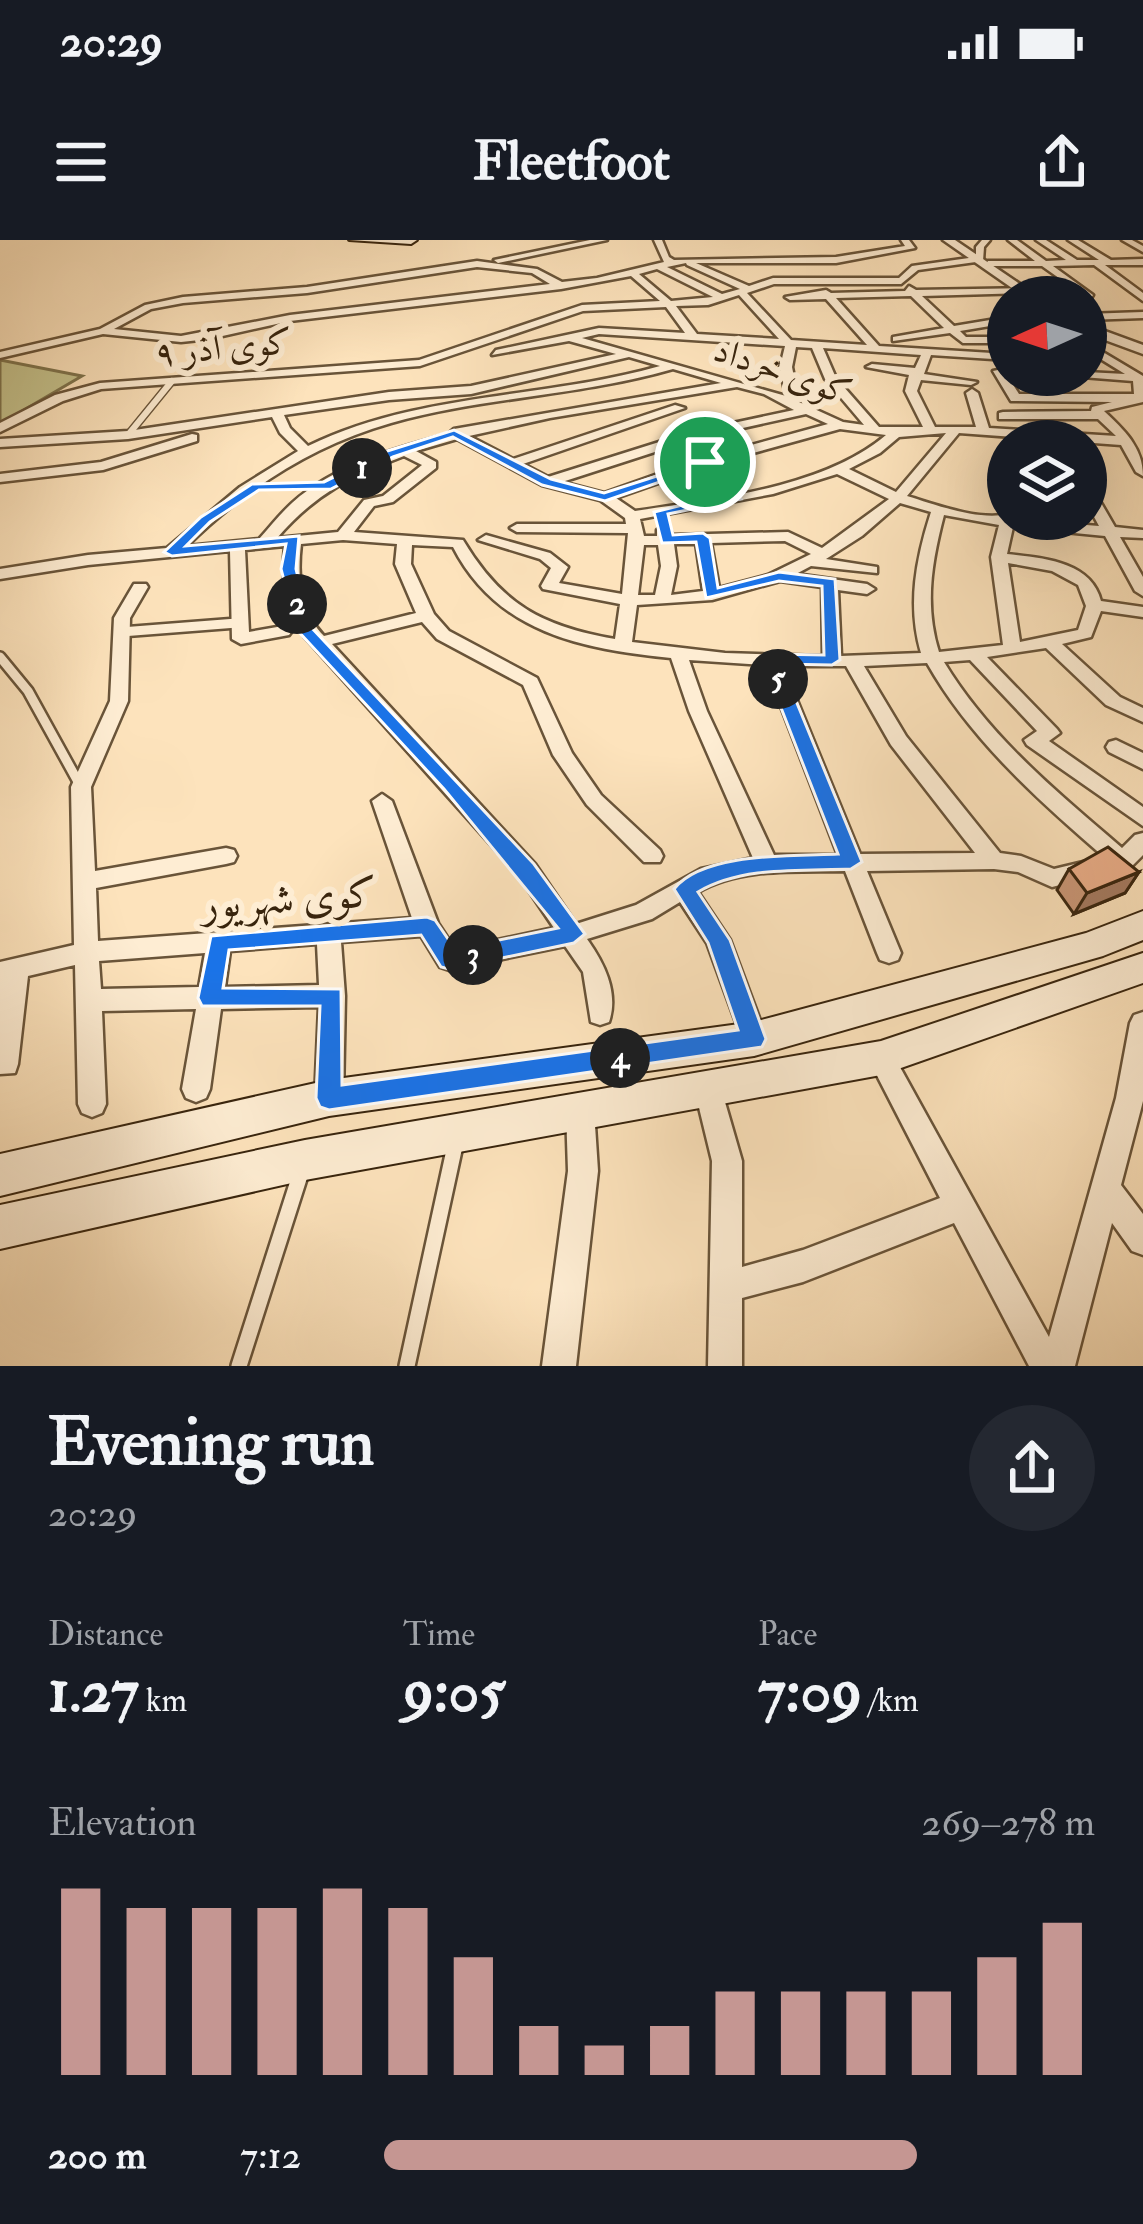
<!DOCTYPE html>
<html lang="en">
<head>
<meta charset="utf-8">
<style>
	:root { --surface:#171b24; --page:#242831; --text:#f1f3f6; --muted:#9ea1a6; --accent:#c59692 }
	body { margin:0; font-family:"IM FELL Double Pica",Amiri,serif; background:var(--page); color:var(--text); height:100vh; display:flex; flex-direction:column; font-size:45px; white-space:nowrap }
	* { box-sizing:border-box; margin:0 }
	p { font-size:39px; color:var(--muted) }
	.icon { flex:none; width:66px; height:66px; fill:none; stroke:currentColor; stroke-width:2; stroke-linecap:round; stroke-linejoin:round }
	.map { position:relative; height:1126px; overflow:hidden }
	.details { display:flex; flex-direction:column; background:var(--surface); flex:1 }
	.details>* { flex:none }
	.needle { width:78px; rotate:267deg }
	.buttons { position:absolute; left:987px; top:36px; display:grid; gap:24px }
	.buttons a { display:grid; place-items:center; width:120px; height:120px; border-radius:50%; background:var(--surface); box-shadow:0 12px 48px #0002; font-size:60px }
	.pin { position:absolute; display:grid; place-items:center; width:102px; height:102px; color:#fff; margin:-51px; border:6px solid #fff; border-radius:50%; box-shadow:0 3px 12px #0007 }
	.km { position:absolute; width:60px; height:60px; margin:-30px; border-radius:50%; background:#222; color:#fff; font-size:33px; line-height:60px; text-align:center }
	.round { display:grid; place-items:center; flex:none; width:126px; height:126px; border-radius:63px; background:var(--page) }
	.headline { display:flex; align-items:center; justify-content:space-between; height:204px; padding:0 48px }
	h1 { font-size:66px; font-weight:700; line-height:90px }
	.stats { display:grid; grid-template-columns:repeat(3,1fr); gap:18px; height:204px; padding:12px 48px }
	.stats div { display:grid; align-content:center }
	.stats b { font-size:60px; font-weight:700 }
	.stats small { font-size:33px; font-weight:400 }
	.stats p { font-size:33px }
	.chart { height:336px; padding:24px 48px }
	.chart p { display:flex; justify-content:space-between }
	.chart svg { width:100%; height:216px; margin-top:12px; stroke:var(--accent); stroke-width:6 }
	ul { padding:0 48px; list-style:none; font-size:39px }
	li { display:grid; grid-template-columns:192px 144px 1fr; align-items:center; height:90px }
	li i { height:30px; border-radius:15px; background:var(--accent) }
	.status { display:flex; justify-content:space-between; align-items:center; height:84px; padding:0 60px; background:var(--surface); direction:ltr }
	.status svg { height:33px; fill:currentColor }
	header { display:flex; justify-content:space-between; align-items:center; height:156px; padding:0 48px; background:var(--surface); font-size:54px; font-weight:700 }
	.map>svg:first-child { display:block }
	.green { fill:#c5c28c; stroke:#7e734c; stroke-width:3 }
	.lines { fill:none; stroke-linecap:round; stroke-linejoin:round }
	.service-far2-casing { stroke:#695439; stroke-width:9 }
	.service-far1-casing { stroke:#695439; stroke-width:14 }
	.service-casing { stroke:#695439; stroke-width:20 }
	.minor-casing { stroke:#695439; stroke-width:5 }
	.tertiary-casing { stroke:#695439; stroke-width:5 }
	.secondary-casing { stroke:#38240d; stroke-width:4 }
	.service-far2 { stroke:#feedd3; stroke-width:6 }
	.service-far1 { stroke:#feedd3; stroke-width:9 }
	.service { stroke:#feedd3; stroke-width:15 }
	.minor { fill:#feedd3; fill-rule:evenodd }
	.tertiary { fill:#feedd3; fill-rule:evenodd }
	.secondary { fill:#feedd3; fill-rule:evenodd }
	.wall { fill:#ca9676; stroke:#38240d; stroke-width:3 }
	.shaded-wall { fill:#a47a60; stroke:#38240d; stroke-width:3 }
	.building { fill:#ebae89; stroke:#38240d; stroke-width:3 }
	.route { fill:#1a73e8; stroke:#fff; stroke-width:3; fill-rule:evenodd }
	.labels { text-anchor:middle; stroke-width:12; stroke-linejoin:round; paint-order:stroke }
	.far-street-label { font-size:36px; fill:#38240d; stroke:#feedd3 }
	.street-label { font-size:42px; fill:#38240d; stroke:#feedd3 }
</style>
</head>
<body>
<div class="status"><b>20:29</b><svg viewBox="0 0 49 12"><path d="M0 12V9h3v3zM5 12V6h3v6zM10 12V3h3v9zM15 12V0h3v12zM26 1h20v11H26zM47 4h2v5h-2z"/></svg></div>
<header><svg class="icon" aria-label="menu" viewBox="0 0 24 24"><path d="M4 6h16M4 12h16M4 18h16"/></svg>Fleetfoot<svg class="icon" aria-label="share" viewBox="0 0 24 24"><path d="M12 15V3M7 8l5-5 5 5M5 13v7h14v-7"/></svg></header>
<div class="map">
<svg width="1143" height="1126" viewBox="0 0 1143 1126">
	<rect width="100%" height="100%" fill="#fde3bc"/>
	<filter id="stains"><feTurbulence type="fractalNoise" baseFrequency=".00167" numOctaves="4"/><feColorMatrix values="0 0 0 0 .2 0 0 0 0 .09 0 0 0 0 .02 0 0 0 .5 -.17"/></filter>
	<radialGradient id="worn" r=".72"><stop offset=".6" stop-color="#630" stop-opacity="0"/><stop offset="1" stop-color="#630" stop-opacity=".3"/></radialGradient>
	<polygon class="green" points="0,120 82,136 0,184"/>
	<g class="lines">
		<g class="service-far2-casing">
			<polyline id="service-far2" points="128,195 172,141"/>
		</g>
		<g class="service-far1-casing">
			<g id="service-far1">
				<polyline points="121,392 237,383"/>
				<polyline points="0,417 28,451 81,547"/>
			</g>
		</g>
		<g class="service-casing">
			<g id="service">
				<polyline points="239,1126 302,929"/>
				<polyline points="407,1126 456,901"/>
			</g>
		</g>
		<g class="minor-casing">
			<g id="minor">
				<polygon points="590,0 607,0 498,23 494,20"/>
				<path d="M 654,0 L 662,0 L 669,17 L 674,20 L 836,17 L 905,6 L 901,0 L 909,0 L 915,8 L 836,23 L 696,23 L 749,46 L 773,38 L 899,38 L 912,26 L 976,17 L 976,7 L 982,0 L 990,0 L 984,7 L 983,21 L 918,30 L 901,44 L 774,44 L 747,53 L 791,100 L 867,105 L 826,59 L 790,60 L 785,57 L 826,50 L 831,53 L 905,51 L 909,46 L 916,50 L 1027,48 L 1024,53 L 922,56 L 954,86 L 1008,77 L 1008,83 L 960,91 L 966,97 L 1008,97 L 1008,103 L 963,103 L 950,93 L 893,101 L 893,97 L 944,88 L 911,56 L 836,58 L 879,106 L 1008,114 L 1008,120 L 931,115 L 924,134 L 977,142 L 971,145 L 921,140 L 917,151 L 935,187 L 976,187 L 966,153 L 972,149 L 978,153 L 989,188 L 1116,196 L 1098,179 L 999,179 L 999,173 L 1003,172 L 1091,171 L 1092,167 L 1112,162 L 1011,161 L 993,131 L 1003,129 L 1019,154 L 1134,154 L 1133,141 L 1082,137 L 1080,135 L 1086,135 L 1086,132 L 1125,134 L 1086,110 L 1086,102 L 1143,136 L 1143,162 L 1104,171 C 1124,190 1143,207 1143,236 L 1136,232 L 1121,205 L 959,193 L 907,256 C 936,265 979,281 1008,274 L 1008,279 L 1099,286 L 1086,262 L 1086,245 L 1093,249 L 1115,287 L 1143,290 L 1143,298 L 1120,297 L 1143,337 L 1143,356 L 1135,351 L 1105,296 L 1013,287 L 1007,314 C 1042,318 1091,321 1101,361 L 1143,367 L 1143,377 L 1101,371 L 1091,397 L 1062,404 L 1120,457 L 1143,468 L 1143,482 L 1106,465 L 1046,408 L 987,417 L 1057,489 L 1060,493 L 1049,501 L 1143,567 L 1143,586 L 1027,505 L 1024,500 L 1037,491 L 970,420 L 944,422 C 985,490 1047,544 1107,595 L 1122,608 L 1135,595 L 1143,593 L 1143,615 L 1131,627 L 1052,647 L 1018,632 L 994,629 L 867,631 L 901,713 L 898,720 L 889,723 L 880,720 L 877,713 L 845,631 C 797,632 741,627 698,652 L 730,700 L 767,799 L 763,807 L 754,811 L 745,807 L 707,703 L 680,662 L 652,679 L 587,699 C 604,723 619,752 609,782 L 600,785 L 591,782 L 583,732 L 565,706 L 449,730 L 440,727 L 421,696 L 341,702 L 345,756 L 343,858 L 339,867 L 329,871 L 319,867 L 315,858 L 319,767 L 221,769 L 210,849 L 206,858 L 196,862 L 186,858 L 182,849 L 196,769 L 102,771 L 106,864 L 102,873 L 92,877 L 82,873 L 78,864 L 75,725 L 28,736 L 18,824 L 15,833 L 0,834 L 0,722 L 74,705 L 71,547 L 110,461 L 114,378 L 134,344 L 146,344 L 148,347 L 130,378 L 128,461 L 91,547 L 95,631 L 226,608 L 234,610 L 237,616 L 234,622 L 226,624 L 96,648 L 98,701 L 412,678 L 372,561 L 382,554 L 392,561 L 438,683 L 455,709 L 554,688 L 519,636 L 304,396 C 285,367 281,340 285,306 L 245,310 L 249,392 L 283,386 L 292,391 L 289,395 L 241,404 L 232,399 L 230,311 L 88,325 L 0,339 L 0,329 L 88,315 L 167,308 L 240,247 L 298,211 L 280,193 L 272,177 L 128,199 L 0,207 L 0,199 L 128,191 L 389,152 L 471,146 L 616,114 L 569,101 L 492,115 L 496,110 L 599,88 L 685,93 L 666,67 L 583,71 L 420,126 L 101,149 L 63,161 L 0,192 L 0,183 L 55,155 L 100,143 L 419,120 L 582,65 L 660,61 L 631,36 L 561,49 L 290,81 L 209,99 L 181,102 L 103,94 L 0,118 L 0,112 L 100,89 L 145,65 L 183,57 L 307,47 L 477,21 L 537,29 L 562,42 L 597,38 L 664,22 ZM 686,23 L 687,25 L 740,49 L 722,54 L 667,27 ZM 477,27 L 532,33 L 550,44 L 290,75 L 181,96 L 114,89 L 151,69 L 183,63 L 307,53 ZM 657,29 L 713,57 L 671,61 L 639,34 ZM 739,55 L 779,99 L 697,94 L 676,66 L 708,65 ZM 599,94 L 785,106 L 780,127 L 786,156 L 582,98 ZM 796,107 L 812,108 L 825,139 L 864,185 L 843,182 L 799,162 L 792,127 ZM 823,108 L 921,115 L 915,128 L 872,124 L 866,127 L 909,135 L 905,151 L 923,187 L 879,187 L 836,138 ZM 629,117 L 660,126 C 544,159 419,152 308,206 L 290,188 L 284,175 L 389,160 L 471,154 ZM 673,129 L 721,143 L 454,189 L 448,194 C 396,208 334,225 292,263 C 280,274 270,287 259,299 L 187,306 C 244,250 313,205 391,183 C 483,157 580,156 673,129 ZM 737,147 L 764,154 L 794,170 L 691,192 L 548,237 L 523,224 L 685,168 L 675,165 L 513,219 L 469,196 L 550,178 ZM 806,174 L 828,184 L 700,219 L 604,253 L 562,242 L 698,198 ZM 840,189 L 886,195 C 824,248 714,259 635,271 L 616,258 L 710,225 ZM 946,193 L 896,252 L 849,229 L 880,213 L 899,197 ZM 457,199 L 542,245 L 600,260 L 625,278 L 626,284 L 517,284 L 510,288 L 517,292 L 628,293 L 622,354 L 559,343 L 568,327 L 550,313 L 486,295 L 478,300 L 540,319 L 551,328 L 541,346 L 543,349 L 620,364 L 615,399 C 542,386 502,365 463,300 L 354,292 L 374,266 L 393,262 L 436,228 L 436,222 L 416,211 ZM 404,216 L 422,225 L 383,256 L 364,260 L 338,292 L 277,298 C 316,253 350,237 404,216 ZM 837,234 L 889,259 L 822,308 L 788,292 L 672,295 L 669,287 L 664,286 L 657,290 L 657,296 L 644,296 L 640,279 L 773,254 ZM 900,263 L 931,272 C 916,319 907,365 921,413 L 841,416 L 838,350 L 867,354 L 875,349 L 867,344 L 796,334 L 811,326 L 877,333 L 877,327 L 826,319 L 862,296 ZM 944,275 L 999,285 L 991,317 L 1003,405 L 939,412 C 924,365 932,321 944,275 ZM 343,300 L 397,304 L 395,324 L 416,373 L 324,396 C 300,371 297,338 301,304 ZM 785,301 L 811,314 L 768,335 L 719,348 L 711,303 ZM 674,304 L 696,304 L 703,351 L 671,355 L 677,326 ZM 412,305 L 453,307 C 497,393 582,409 671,418 L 689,471 L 753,618 L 701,629 L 636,665 L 576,684 L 535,624 L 332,404 L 422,382 L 437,399 L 523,445 L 553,515 L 587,565 L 644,622 L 660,622 L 663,616 L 660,610 L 601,555 L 572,513 L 537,438 L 449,391 L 434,374 L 411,324 ZM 644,305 L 658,305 L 661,326 L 655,355 L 638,355 ZM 1008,323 L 1052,331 L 1078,345 L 1086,366 L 1078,390 L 1020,402 ZM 780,341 L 822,347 L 823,416 L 725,413 L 632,402 L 637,365 L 712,360 ZM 689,420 L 765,425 L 838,615 L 774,615 L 707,471 ZM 927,423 C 970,499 1038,560 1104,617 L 1054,629 L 1021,616 L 1000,613 L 906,496 L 864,426 ZM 783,426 L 846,426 L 891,505 L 975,613 L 860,614 ZM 317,704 L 319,745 L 225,747 L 230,711 ZM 205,713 L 199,747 L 101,749 L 99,721 Z"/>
				<polygon points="1008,0 1017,0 1046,21 1066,20 1036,0 1046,0 1077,20 1099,20 1068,0 1078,0 1111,20 1143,19 1143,25 1105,25 1143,53 1143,61 1094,25 1053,26 1093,55 1090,60 1042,26 985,26 988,21 1035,21"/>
				<polygon points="1122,0 1132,0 1143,6 1143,12"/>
				<polygon points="1032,54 1068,54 1073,57 1027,57"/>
				<polygon points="1143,72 1143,78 1086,80 1086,74"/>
				<polygon points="192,194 197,195 197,201 103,230 0,242 0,234 101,222"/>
				<polygon points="1116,500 1143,513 1143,529 1109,512 1106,507 1109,502"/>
				<polygon points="1143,772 1143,861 1121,945 1143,974 1143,1015 1132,1011 1112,983 1075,1126 1029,1126 954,983 803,1042 742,1058 742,1126 708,1126 712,921 694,847 698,838 708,834 718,838 742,921 742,1027 803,1010 940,958 868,818 872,809 881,806 890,809 1049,1097 1116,858 1130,783 1134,775"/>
				<polygon points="580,857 590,861 594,870 598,931 576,1126 542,1126 568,931 566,870 570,861"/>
			</g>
		</g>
		<g class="tertiary-casing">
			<g id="tertiary">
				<polygon points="943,0 955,0 1039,57 1025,57"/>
				<polygon points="1086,84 1143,105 1143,114 1086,93"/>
			</g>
		</g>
		<g class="secondary-casing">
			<g id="secondary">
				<polygon points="349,0 417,0 411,4"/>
				<polygon points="1143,671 1143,700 1103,716 754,816 329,876 0,956 0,914 329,840 754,782 1086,693"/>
				<polygon points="1143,713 1143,743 881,835 305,940 0,1009 0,965 305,900 881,801"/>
			</g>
		</g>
		<use href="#service-far2" class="service-far2"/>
		<use href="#service-far1" class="service-far1"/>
		<use href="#service" class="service"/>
		<use href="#minor" class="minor"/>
		<use href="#tertiary" class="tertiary"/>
		<use href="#secondary" class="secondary"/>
	</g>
	<polygon class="wall" points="1069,629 1139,632 1125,653 1074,674 1057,650"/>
	<polygon class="shaded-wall" points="1139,632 1125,653 1074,674 1087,653"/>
	<polygon class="building" points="1108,607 1139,632 1087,653 1069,629"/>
	<path class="route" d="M 454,190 L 551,239 L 604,253 L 710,219 L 741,259 L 668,274 L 673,295 L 703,293 L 710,298 L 718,348 L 779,332 L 835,339 L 840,420 L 832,425 L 781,424 L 862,622 L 851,629 C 801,631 742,626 698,652 L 730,700 L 766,799 L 762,807 L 329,870 L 320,867 L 316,858 L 320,766 L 202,766 L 198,758 L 211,696 L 427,677 L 435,680 L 455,709 L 558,688 L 444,549 L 297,390 L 281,329 L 286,304 L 172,316 L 164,312 L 201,277 L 252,244 L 324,242 L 384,212 ZM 453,197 L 542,245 L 605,261 L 703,227 L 728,254 L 654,272 L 662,303 L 696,302 L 706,358 L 779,341 L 822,346 L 824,415 L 771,414 L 762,419 L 838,614 C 794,616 703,612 674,649 L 708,703 L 738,790 L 342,845 L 341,749 L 223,748 L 229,710 L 421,695 L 441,727 L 449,729 L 574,703 L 585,694 L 534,624 L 310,386 L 296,329 L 299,296 L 186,306 L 210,282 L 259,250 L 331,249 L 393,217 Z"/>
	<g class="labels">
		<g class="far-street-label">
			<text transform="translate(223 106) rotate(-5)" y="13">کوی آذر ۹</text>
			<text transform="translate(783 130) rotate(19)" y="13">کوی خرداد</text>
		</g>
		<g class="street-label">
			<text transform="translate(289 657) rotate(-4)" y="15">کوی شهریور</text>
		</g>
	</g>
	<rect width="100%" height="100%" filter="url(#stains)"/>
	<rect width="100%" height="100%" fill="url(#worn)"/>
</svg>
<div class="buttons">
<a><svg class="needle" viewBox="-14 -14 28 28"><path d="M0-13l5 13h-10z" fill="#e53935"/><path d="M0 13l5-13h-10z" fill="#9ea1a6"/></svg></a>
<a><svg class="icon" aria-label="layers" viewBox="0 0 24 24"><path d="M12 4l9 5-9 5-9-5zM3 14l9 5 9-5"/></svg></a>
</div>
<div class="pin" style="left:705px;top:222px;background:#1e9e55"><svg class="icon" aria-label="arrive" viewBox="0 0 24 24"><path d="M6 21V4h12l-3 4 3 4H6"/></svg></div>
<b class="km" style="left:362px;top:228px">1</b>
<b class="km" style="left:297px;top:364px">2</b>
<b class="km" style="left:473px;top:715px">3</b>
<b class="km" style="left:620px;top:818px">4</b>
<b class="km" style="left:778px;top:439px">5</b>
</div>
<section class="details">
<div class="headline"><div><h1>Evening run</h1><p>20:29</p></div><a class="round"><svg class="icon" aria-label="share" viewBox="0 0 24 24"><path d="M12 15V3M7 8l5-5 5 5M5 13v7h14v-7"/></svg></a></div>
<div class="stats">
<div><p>Distance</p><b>1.27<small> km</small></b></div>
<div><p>Time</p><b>9:05</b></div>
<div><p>Pace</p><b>7:09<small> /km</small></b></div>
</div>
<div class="chart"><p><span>Elevation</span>269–278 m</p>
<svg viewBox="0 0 160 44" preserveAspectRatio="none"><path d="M5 44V6M15 44V10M25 44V10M35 44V10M45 44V6M55 44V10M65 44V20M75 44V34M85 44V38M95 44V34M105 44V27M115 44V27M125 44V27M135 44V27M145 44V20M155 44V13"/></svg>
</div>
<ul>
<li><b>200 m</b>7:12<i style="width:75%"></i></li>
</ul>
</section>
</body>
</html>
